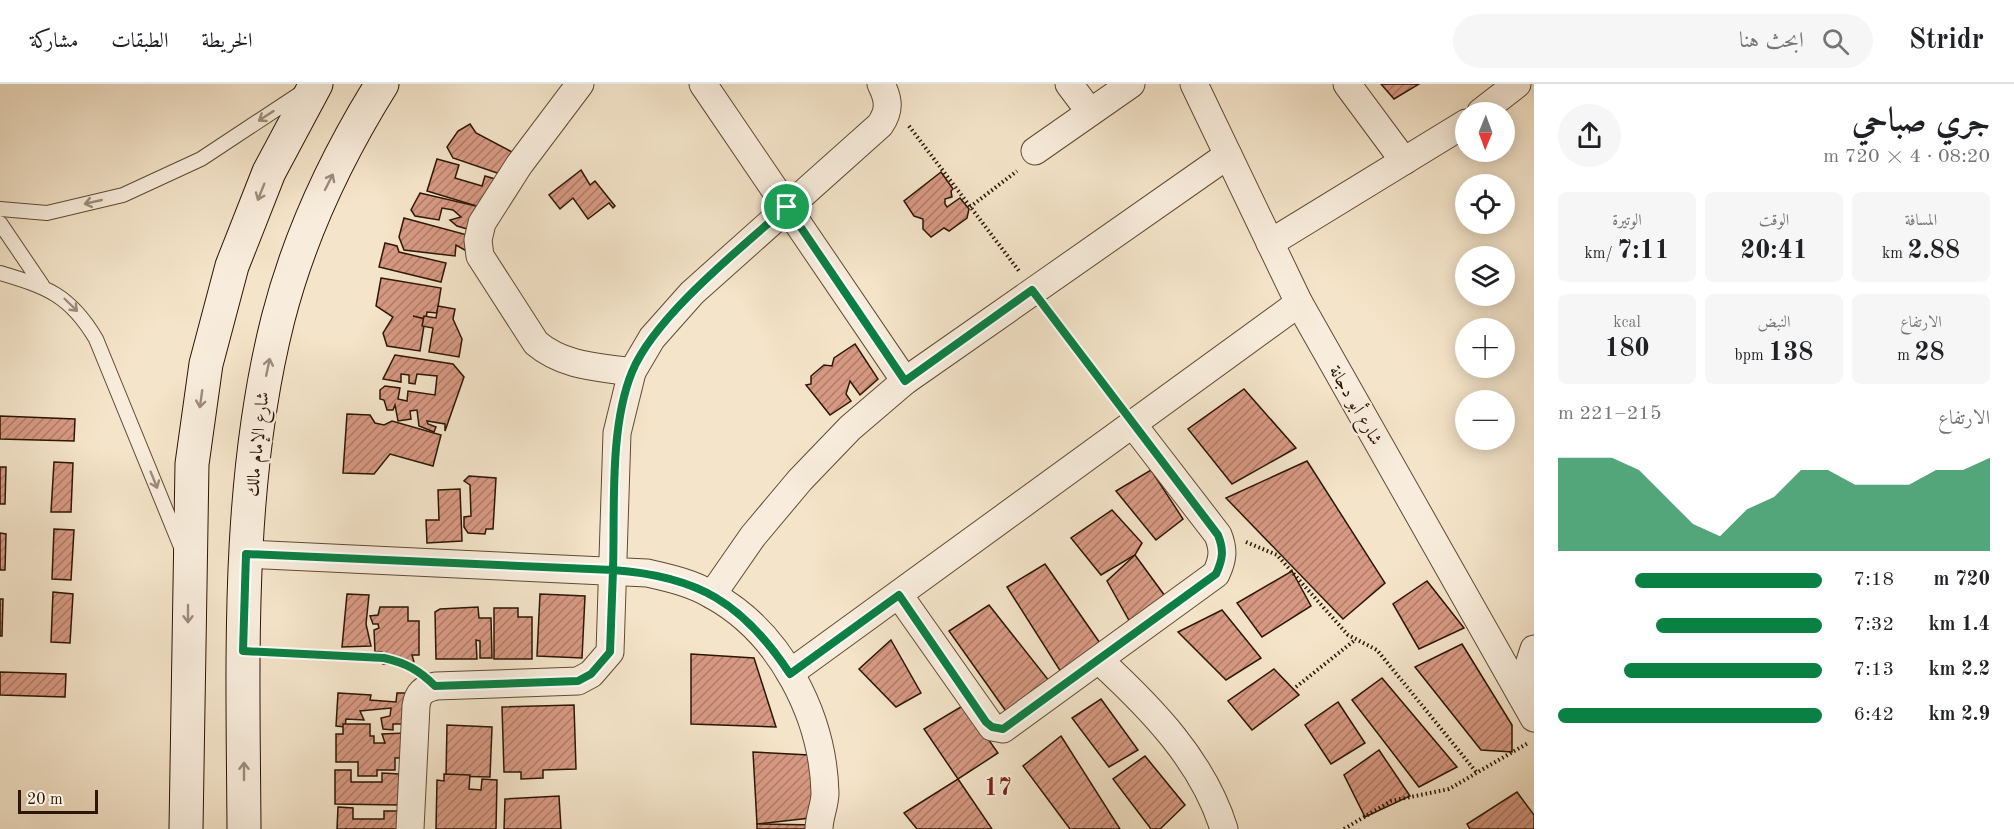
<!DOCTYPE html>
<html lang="ar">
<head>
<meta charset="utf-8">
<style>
	:root { --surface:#fff; --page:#f6f6f6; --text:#202124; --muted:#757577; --line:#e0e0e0; --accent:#0b8043 }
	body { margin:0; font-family:"Old Standard TT",Amiri,serif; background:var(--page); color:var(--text); direction:rtl; height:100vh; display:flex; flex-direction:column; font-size:22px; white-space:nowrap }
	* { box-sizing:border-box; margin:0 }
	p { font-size:20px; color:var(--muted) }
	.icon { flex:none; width:33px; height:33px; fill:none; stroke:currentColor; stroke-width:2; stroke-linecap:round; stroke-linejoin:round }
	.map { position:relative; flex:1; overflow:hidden; direction:ltr }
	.sheet { display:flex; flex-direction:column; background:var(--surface); width:480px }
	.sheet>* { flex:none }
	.needle { width:39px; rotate:181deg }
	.tools { position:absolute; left:1455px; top:18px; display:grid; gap:12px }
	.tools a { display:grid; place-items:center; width:60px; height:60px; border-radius:50%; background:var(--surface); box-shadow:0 3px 15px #0003; font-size:30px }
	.scale { position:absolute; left:18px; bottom:15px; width:80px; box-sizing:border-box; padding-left:6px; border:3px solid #2d1603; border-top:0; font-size:16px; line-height:21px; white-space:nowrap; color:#2d1603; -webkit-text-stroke:4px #f8eddc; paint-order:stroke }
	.pin { position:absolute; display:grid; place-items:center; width:51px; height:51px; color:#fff; margin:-26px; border:3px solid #fff; border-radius:50%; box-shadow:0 2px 6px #0007 }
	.round { display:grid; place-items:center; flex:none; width:63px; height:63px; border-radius:32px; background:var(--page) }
	.overview { display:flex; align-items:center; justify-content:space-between; height:102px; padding:0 24px }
	h1 { font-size:33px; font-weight:700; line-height:45px }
	.metrics { display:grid; grid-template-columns:repeat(3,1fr); gap:9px; height:102px; padding:6px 24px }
	.metrics div { display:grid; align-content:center; border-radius:9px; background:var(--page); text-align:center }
	.metrics b { font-size:26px; font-weight:700 }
	.metrics small { font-size:16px; font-weight:400 }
	.metrics p { font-size:16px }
	.chart { height:168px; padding:12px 24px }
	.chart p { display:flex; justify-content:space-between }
	.chart svg { width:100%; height:108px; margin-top:6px; fill:var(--accent); opacity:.7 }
	ul { padding:0 24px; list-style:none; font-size:20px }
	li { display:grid; grid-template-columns:96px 72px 1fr; align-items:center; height:45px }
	li i { height:15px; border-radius:8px; background:var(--accent) }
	header { display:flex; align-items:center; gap:36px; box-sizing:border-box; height:84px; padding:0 30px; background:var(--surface); border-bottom:2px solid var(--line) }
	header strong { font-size:28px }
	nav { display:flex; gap:33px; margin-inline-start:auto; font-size:21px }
	.search { width:420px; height:54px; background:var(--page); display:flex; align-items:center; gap:15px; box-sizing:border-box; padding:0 21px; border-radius:33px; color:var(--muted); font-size:22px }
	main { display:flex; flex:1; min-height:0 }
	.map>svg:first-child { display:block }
	.building { fill:url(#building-hatch); stroke:#2d1603; stroke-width:1.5 }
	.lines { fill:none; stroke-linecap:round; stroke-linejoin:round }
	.lane-casing { stroke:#5f4a34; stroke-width:16 }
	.street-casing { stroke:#5f4a34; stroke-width:29 }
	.secondary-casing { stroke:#2d1603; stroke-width:35 }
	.path { stroke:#2d1603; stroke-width:4; stroke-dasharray:1.5 3; stroke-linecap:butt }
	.lane { stroke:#f8eddc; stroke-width:14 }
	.street { stroke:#f8eddc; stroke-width:27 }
	.secondary { stroke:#f8eddc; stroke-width:33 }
	.oneway { stroke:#9d8c7a }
	.route-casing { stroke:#fff; stroke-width:12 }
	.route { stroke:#0b8043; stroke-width:8 }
	.labels { text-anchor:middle; stroke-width:4.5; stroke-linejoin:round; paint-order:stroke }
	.street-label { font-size:18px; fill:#2d1603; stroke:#f8eddc }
	.district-label { font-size:24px; font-weight:bold; fill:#7a1f14; stroke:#f8eddc }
</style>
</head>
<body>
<header>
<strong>Stridr</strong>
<div class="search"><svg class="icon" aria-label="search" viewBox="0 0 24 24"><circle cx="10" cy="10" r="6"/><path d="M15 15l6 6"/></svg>ابحث هنا</div>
<nav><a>الخريطة</a><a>الطبقات</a><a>مشاركة</a></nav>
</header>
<main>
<section class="sheet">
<div class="overview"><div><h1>جري صباحي</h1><p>08:20 · 4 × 720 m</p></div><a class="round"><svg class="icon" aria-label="share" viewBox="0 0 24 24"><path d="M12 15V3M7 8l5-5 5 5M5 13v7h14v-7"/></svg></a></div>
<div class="metrics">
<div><p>المسافة</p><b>2.88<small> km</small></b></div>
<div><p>الوقت</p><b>20:41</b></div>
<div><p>الوتيرة</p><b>7:11<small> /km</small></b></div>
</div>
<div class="metrics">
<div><p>الارتفاع</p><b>28<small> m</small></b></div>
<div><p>النبض</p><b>138<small> bpm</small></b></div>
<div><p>kcal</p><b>180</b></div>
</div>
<div class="chart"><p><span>الارتفاع</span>215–221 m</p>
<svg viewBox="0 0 160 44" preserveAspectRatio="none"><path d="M0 44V6L10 6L20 6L30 11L40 22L50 33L60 38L70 27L80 22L90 11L100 11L110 17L120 17L130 17L140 11L150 11L160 6V44z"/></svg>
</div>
<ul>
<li><b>720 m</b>7:18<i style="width:71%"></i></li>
<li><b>1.4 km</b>7:32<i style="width:63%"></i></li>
<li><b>2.2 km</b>7:13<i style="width:75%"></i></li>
<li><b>2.9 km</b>6:42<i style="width:100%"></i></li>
</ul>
</section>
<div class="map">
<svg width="1534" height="745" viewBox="0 0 1534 745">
	<defs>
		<pattern id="building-hatch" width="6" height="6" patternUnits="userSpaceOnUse" patternTransform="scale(1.5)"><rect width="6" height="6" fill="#d79983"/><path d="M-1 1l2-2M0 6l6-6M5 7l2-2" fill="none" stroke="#af7c69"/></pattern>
	</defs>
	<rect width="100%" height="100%" fill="#f4e4c9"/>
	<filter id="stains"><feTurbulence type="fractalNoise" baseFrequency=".00333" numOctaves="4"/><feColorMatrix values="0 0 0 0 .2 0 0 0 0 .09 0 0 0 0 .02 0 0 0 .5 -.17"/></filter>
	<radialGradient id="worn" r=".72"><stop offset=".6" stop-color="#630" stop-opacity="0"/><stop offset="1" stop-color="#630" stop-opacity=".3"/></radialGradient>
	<g class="building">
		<polygon points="1381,0 1419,0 1394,15"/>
		<polygon points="470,40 476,49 512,68 506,92 453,74 447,63 458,47"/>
		<polygon points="437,75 459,81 455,94 482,102 485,92 502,97 493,127 427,107"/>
		<polygon points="581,86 590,101 595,97 615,122 613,124 609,119 588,135 573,114 560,125 549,111"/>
		<polygon points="941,88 953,105 951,107 952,113 945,115 945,120 947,123 960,114 969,125 967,134 949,147 944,144 931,153 923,145 923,135 914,132 904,117"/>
		<polygon points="420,109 476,122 477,136 471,146 457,142 450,136 461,133 453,126 442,124 439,136 415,132 411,126"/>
		<polygon points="404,134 471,152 470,169 456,161 455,172 404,166 399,153"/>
		<polygon points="385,159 397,162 399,168 446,179 441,198 379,183"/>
		<polygon points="381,194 441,204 437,229 427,228 426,235 413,232 425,235 420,267 387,262 383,249 393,233 376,222"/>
		<polygon points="438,222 455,225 453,235 462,255 459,273 429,268 433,244 422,242 424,232 436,234"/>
		<polygon points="855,260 878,295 860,311 850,297 846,310 851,317 830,331 806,301 811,300 811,292 824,281 832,282 834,274"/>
		<polygon points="395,271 453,280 464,293 445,347 445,340 427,337 428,340 436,343 434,348 419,342 417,326 410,327 411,335 398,337 395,321 393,326 387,326 384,316 380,315 380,306 385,302 400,304 398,315 407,317 408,307 435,311 437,292 417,290 415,300 409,299 409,291 401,290 401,298 383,295"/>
		<polygon points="1244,305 1296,364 1232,400 1188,345"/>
		<polygon points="347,330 370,331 375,339 384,341 392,337 441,351 433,382 390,370 374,390 343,389"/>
		<polygon points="0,332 75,335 74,357 0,355"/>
		<polygon points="1307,377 1385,499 1343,535 1226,414"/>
		<polygon points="54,378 73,379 71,428 51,428"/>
		<polygon points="0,383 6,383 5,420 0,420"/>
		<polygon points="1151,386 1183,435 1156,456 1116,407"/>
		<polygon points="469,392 496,394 493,445 486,445 485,450 468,449 464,443 464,433 471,432 470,401 464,397"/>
		<polygon points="460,405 462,457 427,459 426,436 439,436 438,406"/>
		<polygon points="1112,426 1142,459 1135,471 1101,491 1071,454"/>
		<polygon points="54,445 74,446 71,496 52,495"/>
		<polygon points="0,449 6,450 5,486 0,486"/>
		<polygon points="1135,471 1173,523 1130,538 1107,497"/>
		<polygon points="1045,480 1102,562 1068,599 1007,503"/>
		<polygon points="1292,487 1311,522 1262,553 1237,519"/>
		<polygon points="1427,497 1464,544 1419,565 1393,520"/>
		<polygon points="53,508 73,510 70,559 51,558"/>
		<polygon points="347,510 369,511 366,540 371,562 342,563"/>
		<polygon points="540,510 585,512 582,574 537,572"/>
		<polygon points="0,515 3,515 2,552 0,552"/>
		<polygon points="989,521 1057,607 1008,630 949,547"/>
		<polygon points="380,523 408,523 408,537 419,537 419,571 412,571 414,578 383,580 382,568 375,568 374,546 379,544 378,540 373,540 370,532 378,531"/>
		<polygon points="478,523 479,534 491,534 492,574 480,574 480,557 476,556 477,575 436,575 435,528 440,525"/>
		<polygon points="494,524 518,524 518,533 532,533 532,575 494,575"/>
		<polygon points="1222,526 1261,574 1226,596 1178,548"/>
		<polygon points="891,556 921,609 896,623 859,585"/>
		<polygon points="1462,560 1512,641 1512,668 1481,666 1415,583"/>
		<polygon points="691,570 754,574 776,643 691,640"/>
		<polygon points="1274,585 1299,611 1252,646 1228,617"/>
		<polygon points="0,588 66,590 65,613 0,611"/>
		<polygon points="1382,594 1457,683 1419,703 1352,616"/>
		<polygon points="338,609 371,611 370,616 396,618 397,609 407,609 405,640 393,640 393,646 383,645 381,634 390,632 391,624 360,627 364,636 346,635 345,643 336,642"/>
		<polygon points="1101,615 1138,666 1109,683 1072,634"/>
		<polygon points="1338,618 1365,659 1331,680 1305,641"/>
		<polygon points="574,621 576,685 543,686 543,694 521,695 521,688 504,688 502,623"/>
		<polygon points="964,621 998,669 958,695 924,645"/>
		<polygon points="343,640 370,640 370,652 374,652 374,659 385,659 382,650 406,649 405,674 395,674 395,686 377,686 377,692 358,692 358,678 336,678 336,650 343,650"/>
		<polygon points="447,641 492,643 490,693 446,692"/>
		<polygon points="1061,652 1120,745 1070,745 1023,682"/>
		<polygon points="1379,666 1410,712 1365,733 1344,691"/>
		<polygon points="753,668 809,671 819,733 757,740"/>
		<polygon points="1145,672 1185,721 1160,745 1151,745 1113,695"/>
		<polygon points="335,686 351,686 351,698 382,698 382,689 399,690 399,721 335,720"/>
		<polygon points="444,690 470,691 469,705 481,706 482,695 497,696 496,745 436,745 437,696 444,697"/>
		<polygon points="958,695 992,745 917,745 904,729"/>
		<polygon points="1517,708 1534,731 1534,745 1470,745 1467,740"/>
		<polygon points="559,712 561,745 504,745 505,715"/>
		<polygon points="338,723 353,724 353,735 384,735 384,727 401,727 401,745 337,745"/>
		<polygon points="757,740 817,741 817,745 757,745"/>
	</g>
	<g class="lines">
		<g class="lane-casing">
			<g id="lane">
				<polyline points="0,125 47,129 123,111 201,75 301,9"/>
				<polyline points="0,139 42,201"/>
				<path d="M 0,189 C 47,203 70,211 96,255 L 181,463"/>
			</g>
		</g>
		<g class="street-casing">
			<g id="street">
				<path d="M 580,0 L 519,81 L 482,139 L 478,156 L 480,172 L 536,259 C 563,282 597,283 632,288"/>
				<polyline points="703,0 905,297"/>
				<polyline points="1069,0 1090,28"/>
				<polyline points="1194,0 1299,219 1534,634"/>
				<polyline points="1347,0 1404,77"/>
				<polyline points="1481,28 1517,0"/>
				<polyline points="1035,67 1131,0"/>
				<polyline points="1270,159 1466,39"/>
				<path d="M 246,470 L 647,489 C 669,494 692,499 712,511 C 781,549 823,632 825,709 C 825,721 819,733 819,745"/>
				<polyline points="712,511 753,452 800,396 850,344 905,297 1228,71"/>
				<path d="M 899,511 L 992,643 L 1003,645 L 1216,490 C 1223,475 1224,466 1218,451 L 1134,342"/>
				<path d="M 1100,577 C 1151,624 1203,677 1224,745"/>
				<polyline points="790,589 1299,219"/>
				<polyline points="1520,609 1534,565"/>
				<path d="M 410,745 L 416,622 C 418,609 423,605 436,602 L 578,597 L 591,590 L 610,568 L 617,349 L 632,288 L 652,254 L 692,209 L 880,41 C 890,26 889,16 881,0"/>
			</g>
		</g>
		<g class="secondary-casing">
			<g id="secondary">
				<polyline points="186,745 192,380 206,280 232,182 269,88 316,0"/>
				<path d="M 244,745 C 243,576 236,401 278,235 C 299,153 337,72 382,0"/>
			</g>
		</g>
		<g class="path">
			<polyline points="909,42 1019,187"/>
			<polyline points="970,123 1017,87"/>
			<polyline points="1048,227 1117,319"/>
			<polyline points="1246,458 1277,471 1348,551 1377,566 1477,689"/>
			<polyline points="271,568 384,574 412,583"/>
			<polyline points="1296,603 1355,556"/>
			<polyline points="1344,745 1391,717 1449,705 1528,659"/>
		</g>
		<use href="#lane" class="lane"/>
		<use href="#street" class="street"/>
		<use href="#secondary" class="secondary"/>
	</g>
	<defs><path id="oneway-shaft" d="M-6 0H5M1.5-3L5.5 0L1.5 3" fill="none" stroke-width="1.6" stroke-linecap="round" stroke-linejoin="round" transform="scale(1.5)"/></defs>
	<g class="oneway">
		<use href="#oneway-shaft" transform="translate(266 32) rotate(147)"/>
		<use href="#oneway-shaft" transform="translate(329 98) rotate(-63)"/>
		<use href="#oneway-shaft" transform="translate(261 108) rotate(112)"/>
		<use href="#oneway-shaft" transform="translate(93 118) rotate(167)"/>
		<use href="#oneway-shaft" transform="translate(71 221) rotate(44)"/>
		<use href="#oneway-shaft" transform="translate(268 283) rotate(-78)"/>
		<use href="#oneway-shaft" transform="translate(201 315) rotate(98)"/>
		<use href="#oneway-shaft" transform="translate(154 396) rotate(68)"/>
		<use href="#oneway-shaft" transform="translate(188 530) rotate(90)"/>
		<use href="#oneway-shaft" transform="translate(244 687) rotate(-90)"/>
	</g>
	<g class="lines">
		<g class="route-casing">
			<path id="route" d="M 787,123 C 741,164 655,232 632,288 C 609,344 615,426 613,486 L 246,470 L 243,567 L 384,574 C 406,579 419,586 435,602 L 578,597 L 591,590 L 610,568 L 613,486 C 698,492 743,519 790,590 L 899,511 L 986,638 L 992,643 L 1003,645 L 1216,490 C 1223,475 1224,466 1218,451 L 1032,206 L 905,297 L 787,123"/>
		</g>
		<use href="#route" class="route"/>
	</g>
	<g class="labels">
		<g class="street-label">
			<text transform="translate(1356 321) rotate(60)" y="6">شارع أبو دجانة</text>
			<text transform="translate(257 360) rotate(-84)" y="6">شارع الإمام مالك</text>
		</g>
		<g class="district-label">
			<text x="998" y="711">17</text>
		</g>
	</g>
	<rect width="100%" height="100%" filter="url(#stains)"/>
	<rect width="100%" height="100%" fill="url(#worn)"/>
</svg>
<div class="tools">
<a><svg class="needle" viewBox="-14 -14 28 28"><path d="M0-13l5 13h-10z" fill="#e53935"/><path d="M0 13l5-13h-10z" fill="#757577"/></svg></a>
<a><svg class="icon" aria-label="locate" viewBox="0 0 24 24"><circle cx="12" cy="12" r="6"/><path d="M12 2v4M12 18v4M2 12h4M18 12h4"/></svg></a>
<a><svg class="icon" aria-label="layers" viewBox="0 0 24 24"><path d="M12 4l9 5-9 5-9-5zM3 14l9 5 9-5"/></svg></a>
<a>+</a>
<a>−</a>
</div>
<div class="scale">20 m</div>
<div class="pin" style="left:787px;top:123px;background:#1e9e55"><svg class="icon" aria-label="arrive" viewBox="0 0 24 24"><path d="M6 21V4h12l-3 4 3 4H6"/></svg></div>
</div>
</main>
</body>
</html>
